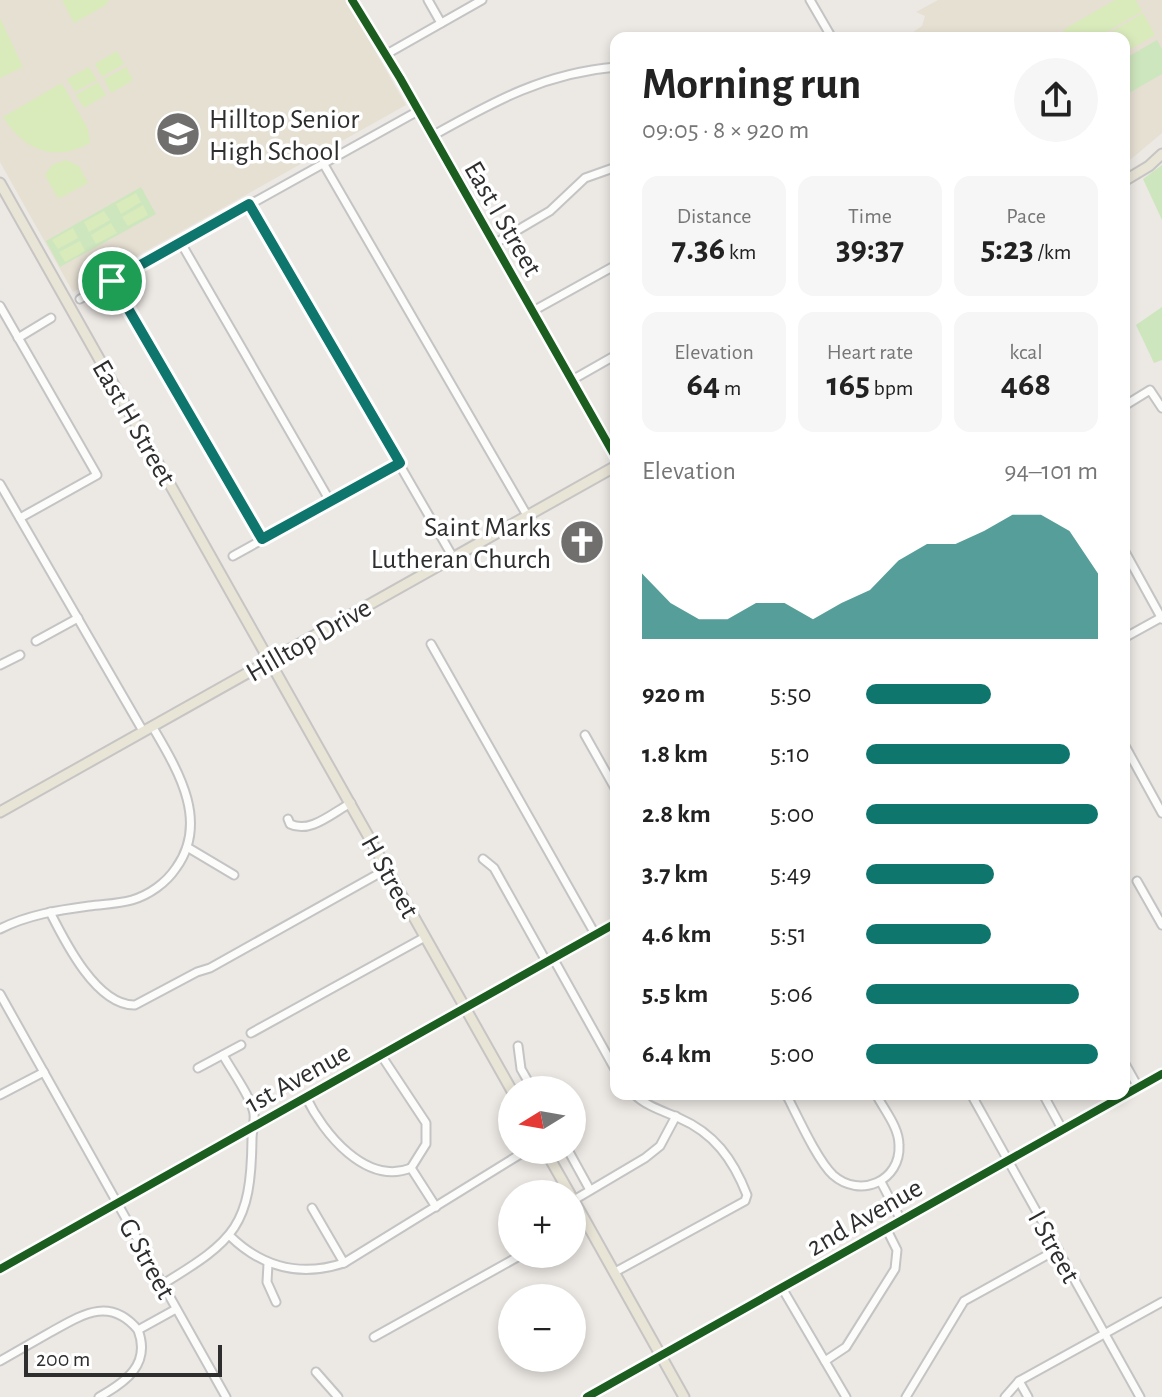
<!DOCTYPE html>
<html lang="en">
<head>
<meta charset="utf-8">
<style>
	:root { --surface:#fff; --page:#f6f6f6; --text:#222; --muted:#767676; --accent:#0f766e }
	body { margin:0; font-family:"Alegreya Sans",sans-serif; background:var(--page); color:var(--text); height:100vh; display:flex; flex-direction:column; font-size:30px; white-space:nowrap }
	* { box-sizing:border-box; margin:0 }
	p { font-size:26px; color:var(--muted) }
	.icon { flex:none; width:44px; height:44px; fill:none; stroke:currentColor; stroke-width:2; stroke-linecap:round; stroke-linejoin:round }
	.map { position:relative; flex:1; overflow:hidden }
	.drawer { position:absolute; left:610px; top:32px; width:520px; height:1068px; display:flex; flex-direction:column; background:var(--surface); border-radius:16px; box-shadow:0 4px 12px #0003 }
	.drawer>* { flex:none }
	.needle { width:52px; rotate:259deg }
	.tools { position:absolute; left:498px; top:1076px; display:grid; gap:16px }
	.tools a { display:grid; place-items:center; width:88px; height:88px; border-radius:50%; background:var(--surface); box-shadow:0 4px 12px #0003; font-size:40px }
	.scale { position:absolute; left:24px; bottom:20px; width:198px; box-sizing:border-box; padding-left:8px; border:4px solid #2e2e2e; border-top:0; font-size:22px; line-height:28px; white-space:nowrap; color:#2e2e2e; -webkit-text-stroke:6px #fff; paint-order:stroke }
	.pin { position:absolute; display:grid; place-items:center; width:68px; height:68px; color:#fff; margin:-34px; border:4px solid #fff; border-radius:50%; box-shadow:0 2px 8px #0007 }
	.round { display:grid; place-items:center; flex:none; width:84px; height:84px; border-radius:42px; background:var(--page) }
	.head { display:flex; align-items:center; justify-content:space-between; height:136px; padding:0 32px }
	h1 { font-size:44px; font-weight:600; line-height:60px }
	.stats { display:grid; grid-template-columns:repeat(3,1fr); gap:12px; height:136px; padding:8px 32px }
	.stats div { display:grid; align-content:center; border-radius:16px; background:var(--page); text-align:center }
	.stats b { font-size:34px; font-weight:600 }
	.stats small { font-size:22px; font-weight:400 }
	.stats p { font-size:22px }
	.chart { height:224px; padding:16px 32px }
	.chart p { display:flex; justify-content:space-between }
	.chart svg { width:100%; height:144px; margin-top:8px; fill:var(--accent); opacity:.7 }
	ul { padding:0 32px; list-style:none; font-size:26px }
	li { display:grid; grid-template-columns:128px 96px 1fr; align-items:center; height:60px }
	li i { height:20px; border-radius:10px; background:var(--accent) }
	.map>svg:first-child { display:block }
	.education { fill:#e6e0d3 }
	.green { fill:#cee6be }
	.pitch { fill:#d9eabb }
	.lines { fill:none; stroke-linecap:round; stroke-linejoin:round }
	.minor-casing { stroke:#c5c4c5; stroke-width:11 }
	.major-casing { stroke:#c6c5c4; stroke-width:13 }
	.minor { stroke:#fcfcfb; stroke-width:7 }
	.major { stroke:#e8e4d6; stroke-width:9 }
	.cycleway-casing { stroke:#fff; stroke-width:13 }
	.cycleway { stroke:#1b5e20; stroke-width:8 }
	.route-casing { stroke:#fff; stroke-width:16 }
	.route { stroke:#0f766e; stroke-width:10 }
	.labels { text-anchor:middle; stroke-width:7; stroke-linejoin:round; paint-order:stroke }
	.poi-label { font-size:28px; fill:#2e2e2e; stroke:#fff; text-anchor:start }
	.street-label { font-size:28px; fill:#2e2e2e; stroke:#fff }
</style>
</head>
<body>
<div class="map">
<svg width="1162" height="1397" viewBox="0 0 1162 1397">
	<rect width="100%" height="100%" fill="#ece8e4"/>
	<g class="education">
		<polygon points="0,0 346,0 406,105 73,292 0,162"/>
		<polygon points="938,0 1162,0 1162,133 1124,165 1124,38 904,38 922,26 925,16 916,12"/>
	</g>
	<g class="green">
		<polygon points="1157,40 1162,49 1162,74 1124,96 1124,59"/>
		<polygon points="1162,165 1162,220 1143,179"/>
		<polygon points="141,187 156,214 60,267 46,241"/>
		<polygon points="1162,307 1162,360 1154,363 1136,325"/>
	</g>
	<g class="pitch">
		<polygon points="62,0 109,0 106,5 74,23"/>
		<polygon points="1115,0 1136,0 1142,11 1097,38 1068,38 1063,30"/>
		<polygon points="1143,13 1155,35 1124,53 1124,38 1101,38"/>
		<polygon points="0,18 23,67 0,78"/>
		<polygon points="117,51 124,64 102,77 95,64"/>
		<polygon points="89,67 97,80 75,92 67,79"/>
		<polygon points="126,67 133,80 111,93 104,79"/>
		<polygon points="98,82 106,95 84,108 76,95"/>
		<path d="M 60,84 L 63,85 L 88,129 L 90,143 C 54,163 24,150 3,117 Z"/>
		<polygon points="66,160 79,166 88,183 60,198 57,197 45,175 52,165"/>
		<polygon points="136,193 141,202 121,214 116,204"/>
		<polygon points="143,205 148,215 128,226 122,217"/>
		<polygon points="104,211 110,220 89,232 84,222"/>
		<polygon points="111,223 117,233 96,244 91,235"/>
		<polygon points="73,228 78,238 58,249 52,240"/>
		<polygon points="80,241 85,251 65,262 59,252"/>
	</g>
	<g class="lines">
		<g class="minor-casing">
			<g id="minor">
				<polyline points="352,0 400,78 616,458"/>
				<polyline points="428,0 441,23"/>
				<polyline points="810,0 832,38"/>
				<polyline points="385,55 482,0"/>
				<path d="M 432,136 C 493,102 544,73 616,67"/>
				<polyline points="323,163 528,517"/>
				<polyline points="249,204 454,559"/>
				<polyline points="181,243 330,501"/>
				<polyline points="494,244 550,211 585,178 616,167"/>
				<polyline points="112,281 262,539"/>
				<polyline points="80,299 418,111"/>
				<polyline points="0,306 97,475 20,518"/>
				<polyline points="533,311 616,265"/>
				<polyline points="18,338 51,318"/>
				<polyline points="572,380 616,355"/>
				<polyline points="1124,406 1150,390 1162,408"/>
				<polyline points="0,484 143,731"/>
				<polyline points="1124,550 1162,619"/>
				<polyline points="233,556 400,463"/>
				<polyline points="1124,638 1162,617"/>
				<polyline points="36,641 78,618"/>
				<polyline points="431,644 595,934"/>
				<polyline points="0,665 20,655"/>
				<polyline points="585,735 616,790"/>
				<polyline points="1124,744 1162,813"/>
				<path d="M 288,819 L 290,824 C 310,834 332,813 351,803"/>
				<polyline points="187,847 234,875"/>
				<polyline points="483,859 494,868 546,961"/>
				<polyline points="1137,881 1162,925"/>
				<path d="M 50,912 C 65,942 97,1006 135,1005 L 197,972 L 210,968 L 387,869"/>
				<path d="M 0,929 C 27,915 59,910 89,906 C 103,904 118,904 132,900 C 149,895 166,883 176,868 C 210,821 177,769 152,726"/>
				<polyline points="553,958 616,1071"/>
				<polyline points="0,994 226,1397"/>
				<polyline points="251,1033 425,937"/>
				<polyline points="518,1046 521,1069 533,1090"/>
				<polyline points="381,1055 426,1123 426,1144 411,1168"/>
				<polyline points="1124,1062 1138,1087"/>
				<polyline points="198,1068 241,1045"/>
				<path d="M 786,1094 C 797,1115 817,1160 833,1175 C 860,1199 901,1181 899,1145 C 899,1127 884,1110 876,1094"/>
				<polyline points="971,1094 1140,1397"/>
				<polyline points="1043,1094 1062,1129"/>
				<polyline points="0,1095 44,1072"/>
				<path d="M 306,1097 C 323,1133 366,1186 411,1168"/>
				<polyline points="568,1150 590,1190"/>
				<polyline points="411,1168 436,1207"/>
				<polyline points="881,1182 901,1220"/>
				<polyline points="574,1200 645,1158 660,1146 676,1116"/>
				<polyline points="312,1208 344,1263"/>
				<polyline points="572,1227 585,1220"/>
				<path d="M 230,1236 C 263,1268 301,1277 344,1263 L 527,1150"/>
				<polyline points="268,1264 267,1282 276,1302"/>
				<polyline points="0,1269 616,923"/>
				<path d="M 615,1272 L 745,1201 L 747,1195 C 733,1159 714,1133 679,1118 C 663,1111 646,1106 634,1094"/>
				<path d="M 163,1284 C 235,1240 251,1226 252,1139 C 252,1131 255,1122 254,1114 C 252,1098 231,1070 223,1055"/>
				<polyline points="782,1288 846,1397"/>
				<polyline points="138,1330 176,1309"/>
				<polyline points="374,1337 523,1254"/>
				<path d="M 0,1361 C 16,1352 33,1342 49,1333 C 80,1316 109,1295 138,1330 C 151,1364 126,1382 99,1397"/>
				<polyline points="825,1361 846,1347 895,1269 897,1250 886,1228"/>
				<polyline points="316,1372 338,1397"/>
				<polyline points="1019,1381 1028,1397"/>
				<polyline points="587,1397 1162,1074"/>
				<polyline points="906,1397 964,1301 1058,1249"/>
				<polyline points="1005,1397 1019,1381 1162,1302"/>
			</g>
		</g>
		<g class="major-casing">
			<g id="major">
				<polyline points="1124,181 1149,166 1162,154"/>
				<polyline points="0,183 512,1091"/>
				<polyline points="0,812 616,466"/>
				<polyline points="545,1150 570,1194"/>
				<polyline points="572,1197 684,1397"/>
			</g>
		</g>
		<use href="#minor" class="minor"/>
		<use href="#major" class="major"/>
		<g class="cycleway-casing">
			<g id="cycleway">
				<polyline points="352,0 400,78 616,458"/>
				<polyline points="0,1269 616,923"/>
				<polyline points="587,1397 1162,1074"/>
			</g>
		</g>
		<use href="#cycleway" class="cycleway"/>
	</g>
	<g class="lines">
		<g class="route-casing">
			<polygon id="route" points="249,204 400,463 262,539 112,281"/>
		</g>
		<use href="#route" class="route"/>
	</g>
	<defs>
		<g id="school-disc" transform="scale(2.3)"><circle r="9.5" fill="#706f6e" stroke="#fff"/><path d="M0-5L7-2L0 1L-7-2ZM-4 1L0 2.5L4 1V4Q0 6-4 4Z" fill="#fff"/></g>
		<g id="church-disc" transform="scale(2.3)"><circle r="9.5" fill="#706f6e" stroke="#fff"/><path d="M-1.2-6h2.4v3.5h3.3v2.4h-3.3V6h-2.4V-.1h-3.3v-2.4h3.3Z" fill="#fff"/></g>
	</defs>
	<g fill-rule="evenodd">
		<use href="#school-disc" x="178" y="134"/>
		<use href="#church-disc" x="582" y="542"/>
	</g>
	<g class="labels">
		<g class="poi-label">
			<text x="209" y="128">Hilltop Senior<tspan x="209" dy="32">High School</tspan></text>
			<text x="551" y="536" text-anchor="end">Saint Marks<tspan x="551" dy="32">Lutheran Church</tspan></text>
		</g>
		<g class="street-label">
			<text transform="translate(504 218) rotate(60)" y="10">East I Street</text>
			<text transform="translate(135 422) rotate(60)" y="10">East H Street</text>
			<text transform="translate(308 639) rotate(-30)" y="10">Hilltop Drive</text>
			<text transform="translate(391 876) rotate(61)" y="10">H Street</text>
			<text transform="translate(297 1077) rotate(-29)" y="10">1st Avenue</text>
			<text transform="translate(864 1216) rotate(-30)" y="10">2nd Avenue</text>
			<text transform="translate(1055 1246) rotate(61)" y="10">I Street</text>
			<text transform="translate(148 1258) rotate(61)" y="10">G Street</text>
		</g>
	</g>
</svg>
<div class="tools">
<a><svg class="needle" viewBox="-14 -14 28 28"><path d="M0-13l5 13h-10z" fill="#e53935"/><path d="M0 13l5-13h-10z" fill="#767676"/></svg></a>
<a>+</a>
<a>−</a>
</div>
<div class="scale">200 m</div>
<div class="pin" style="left:112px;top:281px;background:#1e9e55"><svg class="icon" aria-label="arrive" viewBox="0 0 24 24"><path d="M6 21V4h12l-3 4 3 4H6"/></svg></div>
<section class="drawer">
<div class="head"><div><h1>Morning run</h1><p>09:05 · 8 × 920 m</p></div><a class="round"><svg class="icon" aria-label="share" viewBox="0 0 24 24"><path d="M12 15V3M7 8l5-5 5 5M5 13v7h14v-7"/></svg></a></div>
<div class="stats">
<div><p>Distance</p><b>7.36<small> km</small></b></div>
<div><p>Time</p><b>39:37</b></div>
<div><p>Pace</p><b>5:23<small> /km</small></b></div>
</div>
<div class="stats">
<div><p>Elevation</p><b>64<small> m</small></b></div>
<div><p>Heart rate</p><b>165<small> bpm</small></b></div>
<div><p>kcal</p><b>468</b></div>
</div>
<div class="chart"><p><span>Elevation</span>94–101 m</p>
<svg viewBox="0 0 160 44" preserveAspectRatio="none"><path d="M0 44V24L10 33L20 38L30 38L40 33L50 33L60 38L70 33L80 29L90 20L100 15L110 15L120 11L130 6L140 6L150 11L160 24V44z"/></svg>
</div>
<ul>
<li><b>920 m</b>5:50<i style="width:54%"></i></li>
<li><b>1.8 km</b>5:10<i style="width:88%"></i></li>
<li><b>2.8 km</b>5:00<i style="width:100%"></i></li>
<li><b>3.7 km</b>5:49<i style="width:55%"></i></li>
<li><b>4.6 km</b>5:51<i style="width:54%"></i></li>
<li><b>5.5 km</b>5:06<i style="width:92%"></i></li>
<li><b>6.4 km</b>5:00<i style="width:100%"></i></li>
</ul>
</section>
</div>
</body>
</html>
